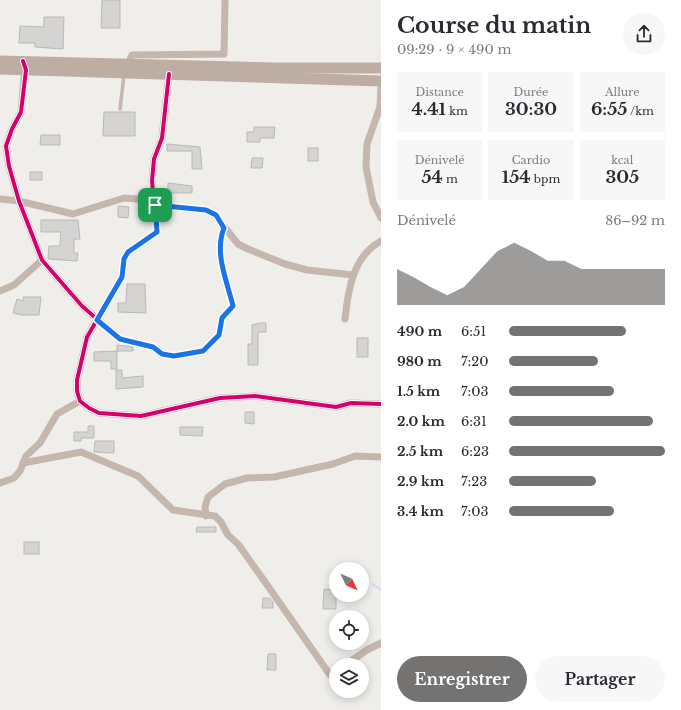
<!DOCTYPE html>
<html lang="fr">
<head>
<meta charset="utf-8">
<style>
	:root { --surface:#fff; --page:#f7f7f7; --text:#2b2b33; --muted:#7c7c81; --accent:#747371 }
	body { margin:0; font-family:"Libre Baskerville",serif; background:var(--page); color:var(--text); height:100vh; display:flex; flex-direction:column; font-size:15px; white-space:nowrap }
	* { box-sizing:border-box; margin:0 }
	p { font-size:13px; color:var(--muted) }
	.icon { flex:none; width:22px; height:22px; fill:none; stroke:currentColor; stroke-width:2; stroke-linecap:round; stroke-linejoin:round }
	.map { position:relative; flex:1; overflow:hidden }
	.sheet { display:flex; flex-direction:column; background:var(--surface); width:300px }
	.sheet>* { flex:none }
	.needle { width:26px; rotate:134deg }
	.tools { position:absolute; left:329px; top:562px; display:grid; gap:8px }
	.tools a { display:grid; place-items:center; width:40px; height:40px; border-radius:50%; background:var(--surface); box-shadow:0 2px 10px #0003; font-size:20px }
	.pin { position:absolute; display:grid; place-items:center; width:34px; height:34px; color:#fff; margin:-17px; border-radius:8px; box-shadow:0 2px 6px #0006 }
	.round { display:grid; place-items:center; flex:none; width:42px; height:42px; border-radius:21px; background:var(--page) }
	.head { display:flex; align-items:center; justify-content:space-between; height:68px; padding:0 16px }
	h1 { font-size:22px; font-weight:700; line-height:30px }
	.stats { display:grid; grid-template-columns:repeat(3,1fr); gap:6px; height:68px; padding:4px 16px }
	.stats div { display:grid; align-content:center; border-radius:0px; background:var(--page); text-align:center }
	.stats b { font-size:17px; font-weight:700 }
	.stats small { font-size:11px; font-weight:400 }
	.stats p { font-size:11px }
	.chart { height:112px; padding:8px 16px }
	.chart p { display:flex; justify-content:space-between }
	.chart svg { width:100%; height:72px; margin-top:4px; fill:var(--accent); opacity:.7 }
	.action { display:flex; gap:8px; margin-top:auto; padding:8px 16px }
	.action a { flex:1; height:46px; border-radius:24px; background:var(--accent); color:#fff; font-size:16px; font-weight:700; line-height:46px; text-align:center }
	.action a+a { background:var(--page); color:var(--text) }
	ul { padding:0 16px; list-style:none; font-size:13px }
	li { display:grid; grid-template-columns:64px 48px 1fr; align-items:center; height:30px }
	li i { height:10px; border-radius:5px; background:var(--accent) }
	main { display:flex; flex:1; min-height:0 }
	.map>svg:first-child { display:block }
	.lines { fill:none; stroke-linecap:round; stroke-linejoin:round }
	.stream { stroke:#c7dff2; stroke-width:2 }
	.building { fill:#d5d4d3; stroke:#b9b8b8 }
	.service { stroke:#c5b6ae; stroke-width:3.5 }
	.minor { stroke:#c5b6ae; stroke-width:7 }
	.primary { stroke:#bdada2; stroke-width:11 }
	.cycleway-casing { stroke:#fff; stroke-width:6 }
	.cycleway { stroke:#d6006c; stroke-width:4 }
	.route-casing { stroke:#fff; stroke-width:8 }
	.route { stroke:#1a73e8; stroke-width:5 }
</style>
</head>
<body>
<main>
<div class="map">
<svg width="381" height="710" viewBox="0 0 381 710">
	<rect width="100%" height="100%" fill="#f0eeeb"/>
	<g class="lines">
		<polyline class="stream" points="373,584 381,590"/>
	</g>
	<g class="building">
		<polygon points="102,0 120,0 120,28 101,28"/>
		<polygon points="44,17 64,17 63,49 35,47 35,43 19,43 20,26 44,27"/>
		<polygon points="104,112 135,112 135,136 103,136"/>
		<polygon points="254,127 275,127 274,138 260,138 260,142 247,142 247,132 254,132"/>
		<polygon points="41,135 60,135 60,145 40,145"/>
		<polygon points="167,144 200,147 202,169 192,169 192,151 167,151"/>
		<rect x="308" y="148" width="10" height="13"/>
		<polygon points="252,158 263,158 262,168 251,168"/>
		<rect x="30" y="172" width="12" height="8"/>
		<polygon points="168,183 192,186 192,193 168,193"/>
		<polygon points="118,206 129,207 128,218 118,217"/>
		<polygon points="41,220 78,220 80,239 74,239 74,253 78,253 77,261 48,259 49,246 60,246 61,232 41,232"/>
		<polygon points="127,284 145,284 146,313 118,312 118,303 126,303"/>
		<polygon points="23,297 41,297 39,315 21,315 13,313 17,299 23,301"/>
		<polygon points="259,323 266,323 266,332 258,332 258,365 248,365 248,344 252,344 252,325"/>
		<rect x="357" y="338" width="11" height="19"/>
		<polygon points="117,345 133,347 133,351 117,351"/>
		<polygon points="117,351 117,369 111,369 111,361 94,361 94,352"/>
		<polygon points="116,370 122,370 122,378 143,376 143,387 116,389"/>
		<polygon points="245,412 254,412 254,424 245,423"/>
		<polygon points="88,426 94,426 94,438 81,438 81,441 74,441 74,432 88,432"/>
		<polygon points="180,427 203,427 202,436 180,435"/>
		<polygon points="95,441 114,441 114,453 94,452"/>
		<polygon points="197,527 216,527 216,532 196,532"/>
		<rect x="24" y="542" width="15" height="12"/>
		<polygon points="324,589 336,590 336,609 323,609"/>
		<polygon points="263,598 270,598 273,602 273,608 262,608"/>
		<polygon points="268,654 276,654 276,670 267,670"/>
	</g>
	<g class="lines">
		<polyline class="service" points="120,109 124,75"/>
		<g class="minor">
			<polyline points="128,64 132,55 224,54 225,0"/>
			<path d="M 25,67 L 21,112 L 12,129 L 6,146 L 9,166 L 19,201 L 42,260 L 82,306 L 120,339 L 153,347 L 162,354 L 174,356 L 203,351 L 219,335 L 222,318 L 233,306 C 227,281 214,253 224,228"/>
			<polyline points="169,74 162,138 154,159 152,181 157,232 128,252 124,259 122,277 87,337 77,380 77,391 80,401 89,408 99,413 141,416 220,398 255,396 336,407 351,403 381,404"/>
			<polyline points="381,85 380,107 367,144 366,167 373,202 381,218"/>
			<polyline points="0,199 19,201 73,214 124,198 137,199 155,205 206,210 215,215 238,244 248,249 285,264 307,270 353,275"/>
			<polyline points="0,291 14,285 42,260"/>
			<path d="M 345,319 C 348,290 353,256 381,241"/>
			<polyline points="23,463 81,452 138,476 173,510 215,516 221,522 228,535 238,544 270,589 330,675 336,671"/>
			<polyline points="0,483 14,478 20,471 26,456 40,443 57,414 80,401"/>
			<polyline points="206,516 205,507 208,497 225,484 247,478 274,477 333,464 355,456 381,457"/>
			<polyline points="345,665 367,650 381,643"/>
		</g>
		<g class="primary">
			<polyline points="0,61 275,68 381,68"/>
			<polyline points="0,69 381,81"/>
		</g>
		<g class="cycleway-casing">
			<g id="cycleway">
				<path d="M 23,61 L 26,70 L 21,112 L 12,129 L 6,146 L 9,166 L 19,201 L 42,260 L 82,306 L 120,339 L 153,347 L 162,354 L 174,356 L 203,351 L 219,335 L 222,318 L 233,306 C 227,281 214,253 224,228"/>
				<polyline points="169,74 162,138 154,159 152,181 157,232 128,252 124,259 122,277 87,337 77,380 77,391 80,401 89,408 99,413 141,416 220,398 255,396 336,407 351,403 381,404"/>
			</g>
		</g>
		<use href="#cycleway" class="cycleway"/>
	</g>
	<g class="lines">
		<g class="route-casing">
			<path id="route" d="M 155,205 L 206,210 L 216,215 L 224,228 C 214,253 227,281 233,306 L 222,318 L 219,335 L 203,351 L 174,356 L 162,354 L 153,347 L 120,339 L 97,320 L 122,277 L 124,259 L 128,252 L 157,232 Z"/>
		</g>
		<use href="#route" class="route"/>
	</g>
</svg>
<div class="tools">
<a><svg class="needle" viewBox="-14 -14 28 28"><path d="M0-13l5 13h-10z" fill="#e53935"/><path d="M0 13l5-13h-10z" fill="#7c7c81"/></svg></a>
<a><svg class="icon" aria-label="locate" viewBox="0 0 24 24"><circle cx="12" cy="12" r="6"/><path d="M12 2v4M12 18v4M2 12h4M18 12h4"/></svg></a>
<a><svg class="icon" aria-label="layers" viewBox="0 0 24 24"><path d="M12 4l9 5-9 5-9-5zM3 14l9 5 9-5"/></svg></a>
</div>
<div class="pin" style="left:155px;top:205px;background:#1e9e55"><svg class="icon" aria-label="arrive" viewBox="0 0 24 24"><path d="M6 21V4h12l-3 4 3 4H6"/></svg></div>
</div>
<section class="sheet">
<div class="head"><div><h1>Course du matin</h1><p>09:29 · 9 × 490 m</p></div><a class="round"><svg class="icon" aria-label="share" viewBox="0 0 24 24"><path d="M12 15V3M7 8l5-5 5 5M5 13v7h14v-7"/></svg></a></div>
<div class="stats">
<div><p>Distance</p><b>4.41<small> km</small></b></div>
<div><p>Durée</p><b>30:30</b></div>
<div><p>Allure</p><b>6:55<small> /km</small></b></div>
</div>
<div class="stats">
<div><p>Dénivelé</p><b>54<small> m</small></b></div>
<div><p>Cardio</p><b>154<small> bpm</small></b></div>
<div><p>kcal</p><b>305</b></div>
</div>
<div class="chart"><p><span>Dénivelé</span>86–92 m</p>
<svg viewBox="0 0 160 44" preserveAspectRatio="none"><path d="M0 44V22L10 27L20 33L30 38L40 33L50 22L60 11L70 6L80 11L90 17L100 17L110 22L120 22L130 22L140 22L150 22L160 22V44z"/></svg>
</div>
<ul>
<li><b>490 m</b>6:51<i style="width:75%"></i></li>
<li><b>980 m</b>7:20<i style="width:57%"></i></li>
<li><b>1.5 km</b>7:03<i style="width:67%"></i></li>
<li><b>2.0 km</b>6:31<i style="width:92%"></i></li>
<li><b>2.5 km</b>6:23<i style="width:100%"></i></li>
<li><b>2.9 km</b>7:23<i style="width:56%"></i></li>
<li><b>3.4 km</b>7:03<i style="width:67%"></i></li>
</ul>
<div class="action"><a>Enregistrer</a><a>Partager</a></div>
</section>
</main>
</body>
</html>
